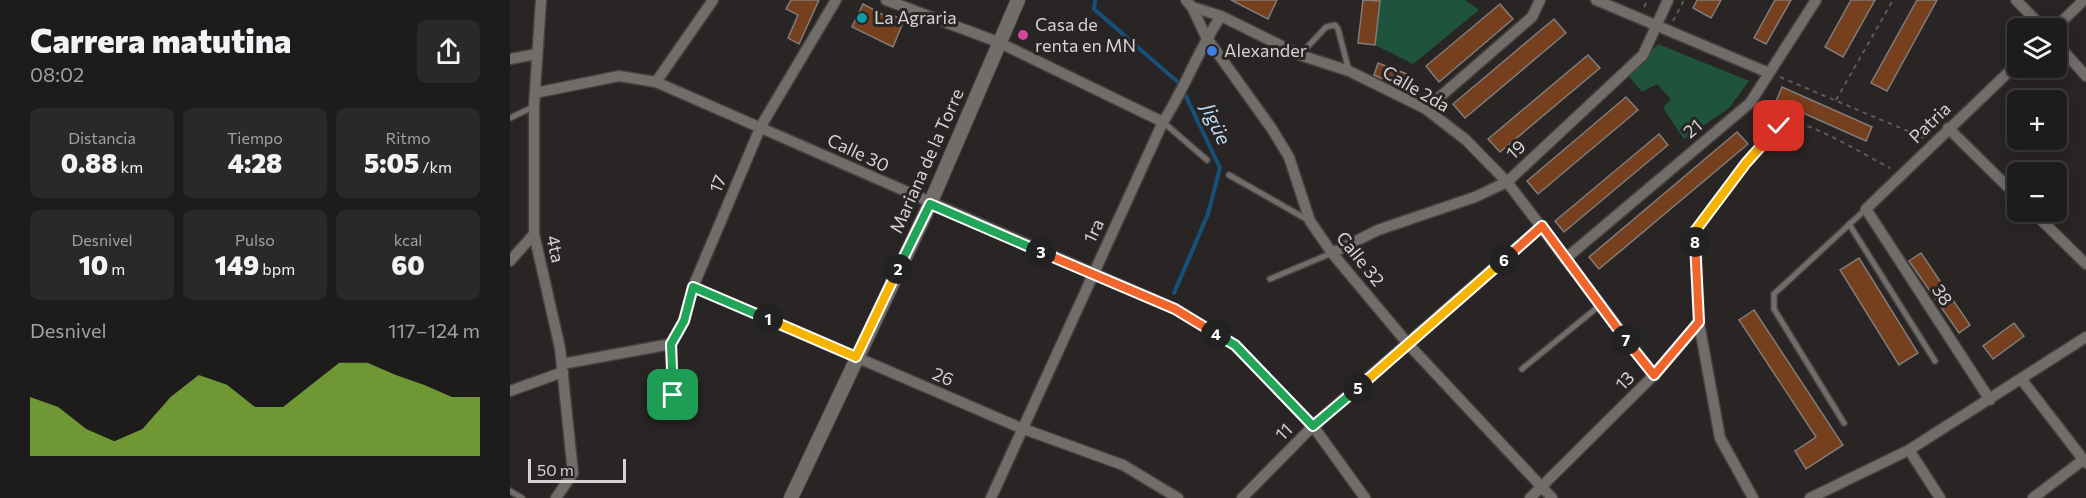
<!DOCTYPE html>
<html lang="es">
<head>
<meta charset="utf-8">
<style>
	:root { --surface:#1e1c1b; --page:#2b2928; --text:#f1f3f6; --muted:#a1a1a3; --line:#3c3a3a; --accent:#92cd3f }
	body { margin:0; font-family:Commissioner,sans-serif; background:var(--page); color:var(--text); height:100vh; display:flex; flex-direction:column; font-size:22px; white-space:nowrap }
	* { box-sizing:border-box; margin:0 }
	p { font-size:20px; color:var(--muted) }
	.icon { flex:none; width:33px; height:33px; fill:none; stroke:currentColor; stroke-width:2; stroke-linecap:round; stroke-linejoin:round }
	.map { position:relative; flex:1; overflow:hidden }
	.drawer { display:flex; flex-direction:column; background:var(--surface); width:510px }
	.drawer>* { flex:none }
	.controls { position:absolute; left:1497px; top:18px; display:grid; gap:12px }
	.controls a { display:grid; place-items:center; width:60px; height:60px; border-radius:9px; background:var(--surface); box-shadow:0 3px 15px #0003,0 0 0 2px var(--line); font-size:30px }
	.scale { position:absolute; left:18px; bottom:15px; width:98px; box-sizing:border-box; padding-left:6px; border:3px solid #d5d3d2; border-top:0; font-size:16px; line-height:21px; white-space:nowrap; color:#d5d3d2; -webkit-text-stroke:4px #282524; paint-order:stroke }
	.pin { position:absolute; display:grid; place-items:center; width:51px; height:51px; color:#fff; margin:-26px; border-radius:12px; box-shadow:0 3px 9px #0006 }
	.km { position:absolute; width:30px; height:30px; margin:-15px; border-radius:50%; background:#222; color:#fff; font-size:16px; line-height:30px; text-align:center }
	.round { display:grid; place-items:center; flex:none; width:63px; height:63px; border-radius:9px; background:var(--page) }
	.head { display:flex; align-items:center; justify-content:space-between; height:102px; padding:0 30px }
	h1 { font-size:33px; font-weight:800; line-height:45px }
	.stats { display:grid; grid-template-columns:repeat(3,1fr); gap:9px; height:102px; padding:6px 30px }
	.stats div { display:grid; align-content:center; border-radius:9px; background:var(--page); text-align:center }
	.stats b { font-size:26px; font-weight:800 }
	.stats small { font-size:16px; font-weight:400 }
	.stats p { font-size:16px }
	.chart { height:168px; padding:12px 30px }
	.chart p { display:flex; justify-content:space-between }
	.chart svg { width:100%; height:108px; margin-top:6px; fill:var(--accent); opacity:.7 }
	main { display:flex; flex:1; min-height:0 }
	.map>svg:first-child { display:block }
	.green { fill:#1f533e }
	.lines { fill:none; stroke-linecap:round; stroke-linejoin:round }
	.stream { stroke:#175079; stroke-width:4 }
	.building { fill:#763f1e; stroke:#7f7c7a; stroke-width:1.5 }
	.service-casing { stroke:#444140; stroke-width:8 }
	.minor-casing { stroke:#444140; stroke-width:13 }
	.tertiary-casing { stroke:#444140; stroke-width:16 }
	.path { stroke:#5d5a59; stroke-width:2; stroke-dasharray:4.5 4.5; stroke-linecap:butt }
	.service { stroke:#706d6b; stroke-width:5 }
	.minor { stroke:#706d6b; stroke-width:10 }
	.tertiary { stroke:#706d6b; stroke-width:14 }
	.split-1-casing { stroke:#fff; stroke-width:12 }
	.split-2-casing { stroke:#fff; stroke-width:12 }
	.split-3-casing { stroke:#fff; stroke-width:12 }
	.split-4-casing { stroke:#fff; stroke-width:12 }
	.split-5-casing { stroke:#fff; stroke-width:12 }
	.split-6-casing { stroke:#fff; stroke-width:12 }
	.split-7-casing { stroke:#fff; stroke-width:12 }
	.split-8-casing { stroke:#fff; stroke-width:12 }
	.split-9-casing { stroke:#fff; stroke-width:12 }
	.split-1 { stroke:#22a559; stroke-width:8 }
	.split-2 { stroke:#f5b400; stroke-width:8 }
	.split-3 { stroke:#22a559; stroke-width:8 }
	.split-4 { stroke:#f0652b; stroke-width:8 }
	.split-5 { stroke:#22a559; stroke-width:8 }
	.split-6 { stroke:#f5b400; stroke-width:8 }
	.split-7 { stroke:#f0652b; stroke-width:8 }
	.split-8 { stroke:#f0652b; stroke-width:8 }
	.split-9 { stroke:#f5b400; stroke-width:8 }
	.culture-dot { fill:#0f9aa8; stroke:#282524; stroke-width:2 }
	.hotel-dot { fill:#d1479c; stroke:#282524; stroke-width:2 }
	.shop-dot { fill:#3f7fe0; stroke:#282524; stroke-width:2 }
	.labels { text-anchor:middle; stroke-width:6; stroke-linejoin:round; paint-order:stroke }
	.poi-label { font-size:18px; fill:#d5d3d2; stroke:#282524; text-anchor:start }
	.street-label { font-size:18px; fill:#d5d3d2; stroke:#282524 }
	.water-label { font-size:20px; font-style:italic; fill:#b9d7f1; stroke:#282524 }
</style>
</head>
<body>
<main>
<section class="drawer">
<div class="head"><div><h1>Carrera matutina</h1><p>08:02</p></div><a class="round"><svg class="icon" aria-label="share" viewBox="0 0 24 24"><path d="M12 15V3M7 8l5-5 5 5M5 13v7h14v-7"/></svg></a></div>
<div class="stats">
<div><p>Distancia</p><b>0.88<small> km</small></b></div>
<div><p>Tiempo</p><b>4:28</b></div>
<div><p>Ritmo</p><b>5:05<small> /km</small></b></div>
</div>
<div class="stats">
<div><p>Desnivel</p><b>10<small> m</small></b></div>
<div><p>Pulso</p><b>149<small> bpm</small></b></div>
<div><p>kcal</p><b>60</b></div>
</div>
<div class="chart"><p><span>Desnivel</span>117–124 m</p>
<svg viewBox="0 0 160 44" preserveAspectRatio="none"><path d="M0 44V20L10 24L20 33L30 38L40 33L50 20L60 11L70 15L80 24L90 24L100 15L110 6L120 6L130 11L140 15L150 20L160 20V44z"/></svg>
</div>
</section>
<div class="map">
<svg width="1576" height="498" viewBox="0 0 1576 498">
	<rect width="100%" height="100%" fill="#282524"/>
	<g class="green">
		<polygon points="861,0 955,0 969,10 903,64 865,45 870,1"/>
		<polygon points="1148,44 1239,81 1219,108 1174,139 1153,108 1161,99 1147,84 1132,92 1118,75"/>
	</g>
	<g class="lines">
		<polyline class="stream" points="585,0 584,9 670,84 710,168 698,214 664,293"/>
	</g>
	<g class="building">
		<polygon points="281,0 309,0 289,44 278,38 288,15 276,9"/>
		<polygon points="721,0 767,0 758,19"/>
		<polygon points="853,0 870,1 865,45 848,43"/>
		<polygon points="1187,0 1211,0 1201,18 1183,8"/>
		<polygon points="1265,0 1281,0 1256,44 1244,38"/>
		<polygon points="1341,0 1365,0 1333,57 1315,47"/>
		<polygon points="1407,0 1427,0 1377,91 1361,83"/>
		<polygon points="353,4 377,17 379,14 394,20 383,47 342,27"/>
		<polygon points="990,4 1003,19 929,82 916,66"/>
		<polygon points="1044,19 1056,33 955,118 943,104"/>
		<polygon points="1078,55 1090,68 990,152 978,139"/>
		<polygon points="868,63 902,76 897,90 864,75"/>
		<polygon points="1272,87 1362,127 1356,141 1266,101"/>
		<polygon points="1116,97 1128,110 1028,194 1017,181"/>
		<polygon points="1227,132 1238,144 1089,269 1079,257"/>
		<polygon points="1149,134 1158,145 1054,232 1045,221"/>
		<polygon points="1411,253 1460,325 1449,333 1399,261"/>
		<polygon points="1349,258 1408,353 1389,365 1330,270"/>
		<polygon points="1244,310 1333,445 1296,469 1285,451 1306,437 1229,320"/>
		<polygon points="1504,323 1514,336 1483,359 1473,346"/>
	</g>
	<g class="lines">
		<g class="service-casing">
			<g id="service">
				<polyline points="790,55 816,27 825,25 828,29 839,71"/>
				<polyline points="0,118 23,107"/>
				<polyline points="653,122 697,160"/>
				<polyline points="719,175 798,220"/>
				<polyline points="1339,224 1425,361"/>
				<polyline points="760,279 822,253"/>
				<polyline points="1012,369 1089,306"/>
				<polyline points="1334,423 1264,309 1264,294 1356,209"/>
				<polyline points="0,491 12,498"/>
			</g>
		</g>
		<g class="minor-casing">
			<g id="minor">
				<polyline points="31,0 24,106 24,234 50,348 63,473 46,498"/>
				<polyline points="376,0 488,42 653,122"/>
				<polyline points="676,0 682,7 711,16 790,55 839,71 916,109 956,140 997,182 1144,375"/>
				<polyline points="1086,0 1259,73"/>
				<polyline points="1506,0 1533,28"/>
				<polyline points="682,7 696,37 762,129 779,157 800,221 822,253 899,345 1042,498"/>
				<polyline points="1545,28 1574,0"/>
				<polyline points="1546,43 1576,76"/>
				<polyline points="0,59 27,54"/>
				<polyline points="146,82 203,0"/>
				<polyline points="25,93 109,76 146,82 665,309 725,345 803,426 855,498"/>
				<polyline points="916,109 1022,17 1030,0"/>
				<polyline points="1438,128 1508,197"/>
				<polyline points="1523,212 1576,264"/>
				<polyline points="822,253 868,230 965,197 997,182 1133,55 1158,0"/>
				<polyline points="1055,259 1240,103 1306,0"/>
				<polyline points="0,261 24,234"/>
				<polyline points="183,287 511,428 613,465 668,498"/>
				<polyline points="1189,323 1210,438 1243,498"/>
				<polyline points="52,364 161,344"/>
				<polyline points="1512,380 1576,463"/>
				<polyline points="0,391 53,372"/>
				<polyline points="163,395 161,344 174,321 183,287 251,126 326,0"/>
				<polyline points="1480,400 1356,209 1508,63"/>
				<polyline points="1399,450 1430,498"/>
				<path d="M 481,498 L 653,122 C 675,88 688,50 711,16"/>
				<polyline points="732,498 803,426 1032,226"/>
				<polyline points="1020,498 1144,375 1189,323 1185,231"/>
				<polyline points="1300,498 1399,450 1576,337"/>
				<polyline points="1523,498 1573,460"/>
			</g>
		</g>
		<g class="tertiary-casing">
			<polyline id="tertiary" points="281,498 420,204 508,0"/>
		</g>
		<g class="path">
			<polyline points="1134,7 1138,0"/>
			<polyline points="1163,21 1174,0"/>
			<polyline points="1270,77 1414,138"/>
			<polyline points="1326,100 1383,0"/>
			<path d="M 1192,222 C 1204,205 1262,122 1279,122 C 1302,122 1358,157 1380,168"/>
		</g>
		<use href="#service" class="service"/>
		<use href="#minor" class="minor"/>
		<use href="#tertiary" class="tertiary"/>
	</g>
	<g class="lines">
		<g class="split-1-casing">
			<polyline id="split-1" points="163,395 161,344 174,321 183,287 258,319"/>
		</g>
		<g class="split-2-casing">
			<polyline id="split-2" points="258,319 346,357 388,269"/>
		</g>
		<g class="split-3-casing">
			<polyline id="split-3" points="388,269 420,204 531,252"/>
		</g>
		<g class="split-4-casing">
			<polyline id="split-4" points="531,252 665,309 706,334"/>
		</g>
		<g class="split-5-casing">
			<polyline id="split-5" points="706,334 725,345 803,426 848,388"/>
		</g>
		<g class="split-6-casing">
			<polyline id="split-6" points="848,388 994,260"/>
		</g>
		<g class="split-7-casing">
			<polyline id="split-7" points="994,260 1032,226 1116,340"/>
		</g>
		<g class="split-8-casing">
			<polyline id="split-8" points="1116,340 1144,375 1189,322 1185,242"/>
		</g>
		<g class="split-9-casing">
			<polyline id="split-9" points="1185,242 1185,231 1236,163 1269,126"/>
		</g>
		<use href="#split-1" class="split-1"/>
		<use href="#split-2" class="split-2"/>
		<use href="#split-3" class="split-3"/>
		<use href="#split-4" class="split-4"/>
		<use href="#split-5" class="split-5"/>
		<use href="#split-6" class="split-6"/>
		<use href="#split-7" class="split-7"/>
		<use href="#split-8" class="split-8"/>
		<use href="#split-9" class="split-9"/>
	</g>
	<circle class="culture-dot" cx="352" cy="18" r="6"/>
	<circle class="hotel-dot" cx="513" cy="35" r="6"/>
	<circle class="shop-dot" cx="702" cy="51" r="6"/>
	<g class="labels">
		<g class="poi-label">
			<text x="364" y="24">La Agraria</text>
			<text x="525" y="31">Casa de<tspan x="525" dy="21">renta en MN</tspan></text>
			<text x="714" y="57">Alexander</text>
		</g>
		<g class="street-label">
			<text transform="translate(906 89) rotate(30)" y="6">Calle 2da</text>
			<text transform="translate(1420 123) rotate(-44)" y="6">Patria</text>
			<text transform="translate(1183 129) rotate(-40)" y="6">21</text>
			<text transform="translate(1006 150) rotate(-43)" y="6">19</text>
			<text transform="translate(348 153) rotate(25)" y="6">Calle 30</text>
			<text transform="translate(417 161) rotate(-66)" y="6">Mariana de la Torre</text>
			<text transform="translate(208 184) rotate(-67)" y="6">17</text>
			<text transform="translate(584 231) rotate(-65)" y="6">1ra</text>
			<text transform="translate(45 249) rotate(78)" y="6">4ta</text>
			<text transform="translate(850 259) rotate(51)" y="6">Calle 32</text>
			<text transform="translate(1432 295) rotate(57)" y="6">38</text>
			<text transform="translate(433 377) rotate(23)" y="6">26</text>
			<text transform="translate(1115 381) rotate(-45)" y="6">13</text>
			<text transform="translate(774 432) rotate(-45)" y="6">11</text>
		</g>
		<g class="water-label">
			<text transform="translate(706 124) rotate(65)" y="7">Jigüe</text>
		</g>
	</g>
</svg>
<div class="controls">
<a><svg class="icon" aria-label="layers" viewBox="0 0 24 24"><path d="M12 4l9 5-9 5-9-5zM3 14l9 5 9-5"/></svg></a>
<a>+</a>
<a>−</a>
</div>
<div class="scale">50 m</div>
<div class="pin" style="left:163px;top:395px;background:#1e9e55"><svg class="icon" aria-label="arrive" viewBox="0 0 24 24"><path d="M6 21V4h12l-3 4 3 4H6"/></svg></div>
<div class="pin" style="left:1269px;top:126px;background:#d93025"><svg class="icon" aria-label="check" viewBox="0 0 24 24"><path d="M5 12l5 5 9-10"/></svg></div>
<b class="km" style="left:258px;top:319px">1</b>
<b class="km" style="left:388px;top:269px">2</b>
<b class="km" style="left:531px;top:252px">3</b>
<b class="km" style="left:706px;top:334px">4</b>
<b class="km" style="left:848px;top:388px">5</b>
<b class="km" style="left:994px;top:260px">6</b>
<b class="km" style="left:1116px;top:340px">7</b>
<b class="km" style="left:1185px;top:242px">8</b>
</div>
</main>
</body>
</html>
